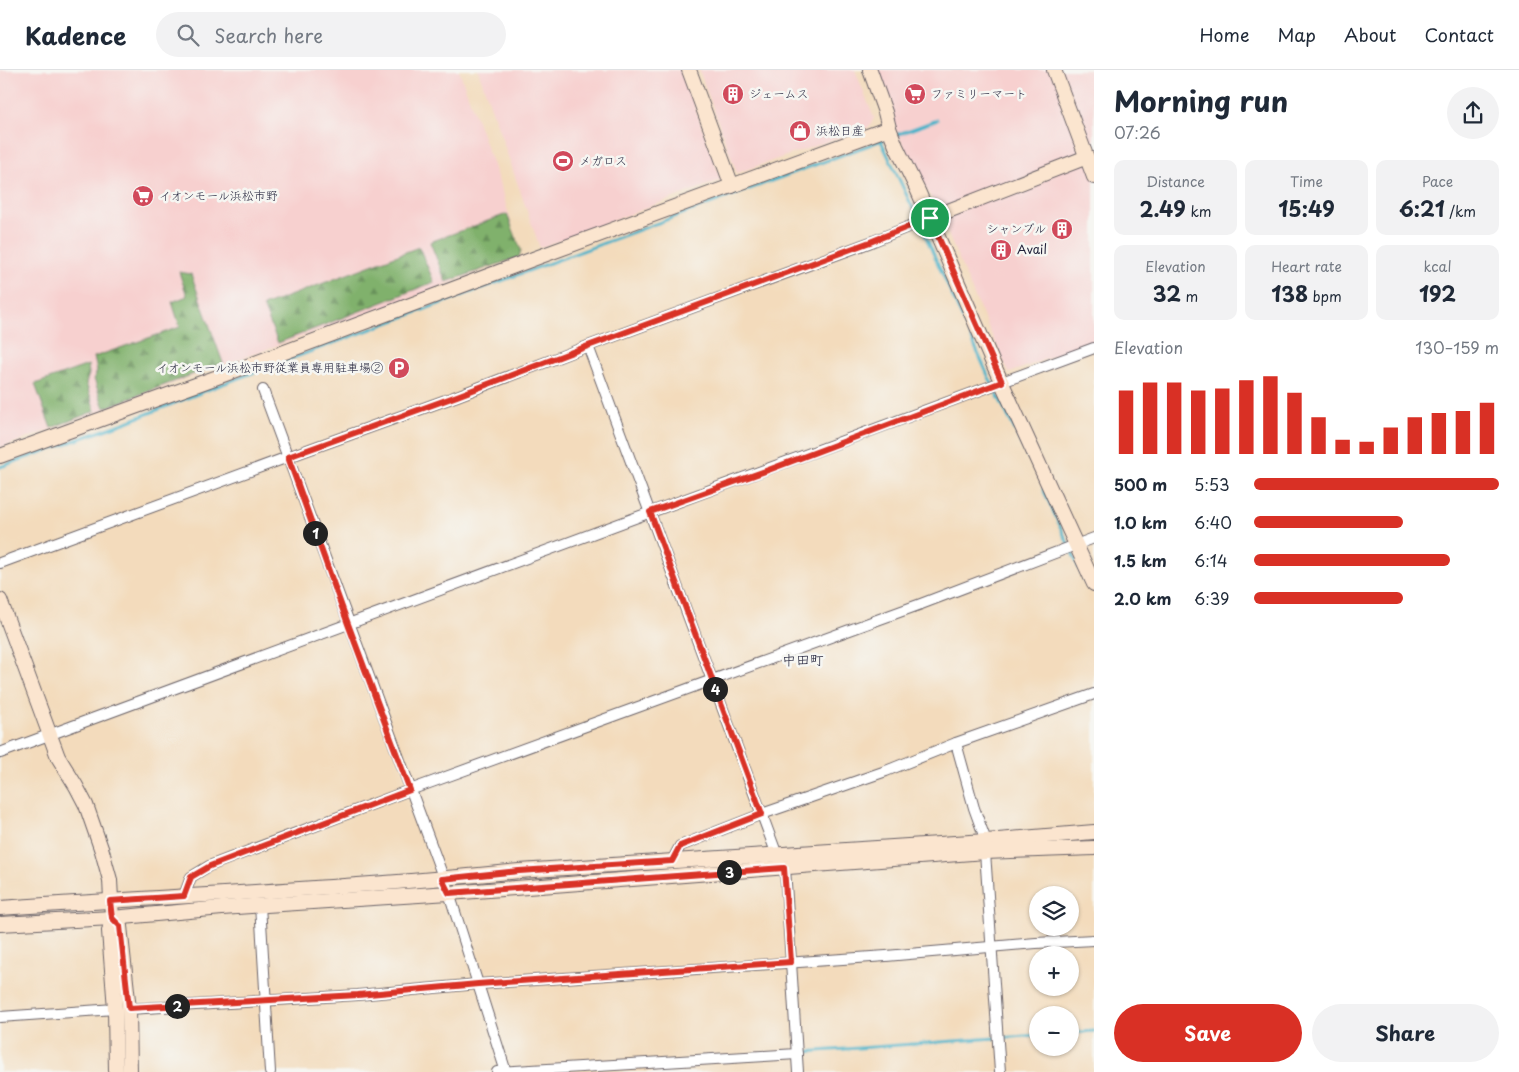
<!DOCTYPE html>
<html lang="en">
<head>
<meta charset="utf-8">
<style>
	:root { --surface:#fff; --page:#f2f2f3; --text:#1f2937; --muted:#747a83; --line:#e0e1e3; --accent:#d93025 }
	body { margin:0; font-family:"Playpen Sans","Klee One",sans-serif; background:var(--page); color:var(--text); height:100vh; display:flex; flex-direction:column; font-size:19px; white-space:nowrap }
	* { box-sizing:border-box; margin:0 }
	p { font-size:16px; color:var(--muted) }
	.icon { flex:none; width:28px; height:28px; fill:none; stroke:currentColor; stroke-width:2; stroke-linecap:round; stroke-linejoin:round }
	.map { position:relative; flex:1; overflow:hidden }
	.sheet { display:flex; flex-direction:column; background:var(--surface); width:425px }
	.sheet>* { flex:none }
	.controls { position:absolute; left:1029px; top:816px; display:grid; gap:10px }
	.controls a { display:grid; place-items:center; width:50px; height:50px; border-radius:50%; background:var(--surface); box-shadow:0 1px 4px #0004; font-size:25px }
	.pin { position:absolute; display:grid; place-items:center; width:42px; height:42px; color:#fff; margin:-21px; border:2px solid #fff; border-radius:50%; box-shadow:0 1px 5px #0007 }
	.km { position:absolute; width:25px; height:25px; margin:-12px; border-radius:50%; background:#222; color:#fff; font-size:14px; line-height:25px; text-align:center }
	.round { display:grid; place-items:center; flex:none; width:52px; height:52px; border-radius:26px; background:var(--page) }
	.headline { display:flex; align-items:center; justify-content:space-between; height:85px; padding:0 20px }
	h1 { font-size:28px; font-weight:700; line-height:38px }
	.figures { display:grid; grid-template-columns:repeat(3,1fr); gap:8px; height:85px; padding:5px 20px }
	.figures div { display:grid; align-content:center; border-radius:10px; background:var(--page); text-align:center }
	.figures b { font-size:21px; font-weight:700 }
	.figures small { font-size:14px; font-weight:400 }
	.figures p { font-size:14px }
	.chart { height:140px; padding:10px 20px }
	.chart p { display:flex; justify-content:space-between }
	.chart svg { width:100%; height:90px; margin-top:5px; stroke:var(--accent); stroke-width:6 }
	.action { display:flex; gap:10px; margin-top:auto; padding:10px 20px }
	.action a { flex:1; height:58px; border-radius:30px; background:var(--accent); color:#fff; font-size:20px; font-weight:700; line-height:58px; text-align:center }
	.action a+a { background:var(--page); color:var(--text) }
	ul { padding:0 20px; list-style:none; font-size:16px }
	li { display:grid; grid-template-columns:80px 60px 1fr; align-items:center; height:38px }
	li i { height:12px; border-radius:6px; background:var(--accent) }
	header { display:flex; align-items:center; gap:30px; box-sizing:border-box; height:70px; padding:0 25px; background:var(--surface); border-bottom:1px solid var(--line) }
	header strong { font-size:24px }
	nav { display:flex; gap:28px; margin-inline-start:auto; font-size:18px }
	.search { width:350px; height:45px; background:var(--page); display:flex; align-items:center; gap:12px; box-sizing:border-box; padding:0 18px; border-radius:28px; color:var(--muted); font-size:19px }
	main { display:flex; flex:1; min-height:0 }
	.map>svg:first-child { display:block }
	.built { fill:#f7d0cf }
	.forest { fill:url(#forest-firs); stroke:#516a54 }
	.lines { fill:none; stroke-linecap:round; stroke-linejoin:round }
	.stream { stroke:#4bb3c9; stroke-width:3 }
	.street-casing { stroke:#6b6368; stroke-width:12 }
	.secondary-casing { stroke:#6b6368; stroke-width:16 }
	.street { stroke:#fff; stroke-width:10 }
	.secondary { stroke:#fbe5cf; stroke-width:14 }
	.route-casing { stroke:#fff; stroke-width:10 }
	.route { stroke:#d93025; stroke-width:6 }
	.labels { text-anchor:middle; stroke-width:5; stroke-linejoin:round; paint-order:stroke }
	.poi-label { font-size:12px; fill:#22223b; stroke:#f6f6f2; text-anchor:start }
	.neighbourhood-label { font-size:14px; fill:#22223b; stroke:#f6f6f2 }
</style>
</head>
<body>
<header>
<strong>Kadence</strong>
<div class="search"><svg class="icon" aria-label="search" viewBox="0 0 24 24"><circle cx="10" cy="10" r="6"/><path d="M15 15l6 6"/></svg>Search here</div>
<nav><a>Home</a><a>Map</a><a>About</a><a>Contact</a></nav>
</header>
<main>
<div class="map">
<svg width="1094" height="1002" viewBox="0 0 1094 1002">
	<defs>
		<pattern id="forest-firs" width="22" height="20" patternUnits="userSpaceOnUse" patternTransform="scale(1.25)"><rect width="22" height="20" fill="#80b16c"/><path d="M5 1l3.5 6h-7zM16 11l3.5 6h-7z" fill="#68905a"/></pattern>
	</defs>
	<rect width="100%" height="100%" fill="#f6f6f2"/>
	<filter id="ink" filterUnits="userSpaceOnUse"><feTurbulence type="fractalNoise" baseFrequency=".02" numOctaves="2"/><feDisplacementMap in="SourceGraphic" scale="10" xChannelSelector="R" yChannelSelector="G"/><feConvolveMatrix kernelMatrix="1 2 1 2 8 2 1 2 1" color-interpolation-filters="sRGB"/></filter>
	<filter id="wash" filterUnits="userSpaceOnUse"><feTurbulence type="fractalNoise" baseFrequency=".0096" numOctaves="4" result="noise"/><feDisplacementMap in="SourceGraphic" scale="20" xChannelSelector="R" yChannelSelector="G"/><feGaussianBlur stdDeviation="1.12" result="paint"/><feColorMatrix in="noise" values="0 0 0 0 0 0 0 0 0 0 0 0 0 0 0 0 0 1.4 0 .05"/><feComposite in="paint" operator="in"/></filter>
	<g filter="url(#wash)">
		<rect width="100%" height="100%" fill="#f3dbbc"/>
		<g class="built">
			<polygon points="0,0 459,0 500,115 519,178 518,187 399,233 211,299 128,331 0,378"/>
			<polygon points="478,0 682,0 721,110 540,178"/>
			<polygon points="699,0 855,0 874,48 869,57 737,103"/>
			<polygon points="876,0 1094,0 1094,271 1009,303 976,230 939,143 898,65"/>
		</g>
		<g class="forest">
			<polygon points="507,144 521,180 519,187 446,212 430,172"/>
			<polygon points="419,177 434,212 278,273 263,236"/>
			<polygon points="179,202 191,204 223,293 104,338 94,309 97,301 94,287 180,257 172,232 187,226"/>
			<polygon points="88,295 89,304 86,313 95,341 51,358 35,314"/>
		</g>
		<g class="lines">
			<g class="stream">
				<polyline points="896,65 937,50"/>
				<polyline points="881,71 917,147 990,310 1029,388"/>
				<polyline points="0,397 127,352 220,315 888,68"/>
				<polyline points="1043,419 1086,513 1089,512"/>
				<polyline points="1070,963 1094,961"/>
				<polyline points="1000,968 1038,965"/>
				<polyline points="804,982 995,968"/>
			</g>
		</g>
	</g>
	<g filter="url(#ink)">
		<g class="lines">
			<g class="street-casing">
				<g id="street">
					<polyline points="588,276 777,785"/>
					<polyline points="263,320 449,823 506,1002"/>
					<polyline points="0,493 288,387 457,326 588,276 871,172 930,148"/>
					<polyline points="956,673 974,738 986,771"/>
					<path d="M 0,683 C 365,548 730,414 1094,278"/>
					<polyline points="985,782 1000,1002"/>
					<polyline points="672,791 680,776 762,744 886,701 956,673 1094,624"/>
					<polyline points="785,798 798,1002"/>
					<polyline points="184,826 191,807 209,796 410,720 921,534 1094,468"/>
					<polyline points="260,835 270,1002"/>
					<polyline points="129,939 358,925 478,914 886,886 1036,873 1094,870"/>
					<polyline points="0,947 115,939"/>
					<polyline points="497,1002 797,984"/>
				</g>
			</g>
			<g class="secondary-casing">
				<g id="secondary">
					<polyline points="689,0 732,116"/>
					<polyline points="870,0 885,42 889,58 896,76 918,121 995,298 1094,514"/>
					<polyline points="1054,0 1094,107"/>
					<polyline points="930,148 1087,87"/>
					<polyline points="0,386 234,301 533,189 889,58"/>
					<polyline points="0,530 58,687 76,716 86,735 102,781 110,810 112,848 109,861 115,939 116,1002"/>
					<path d="M 0,838 C 173,826 346,819 519,801 L 986,771 L 1094,762"/>
					<polyline points="112,848 120,856 129,939 130,1002"/>
					<polyline points="0,854 112,848 222,838 449,823 985,782 1094,778"/>
				</g>
			</g>
			<use href="#street" class="street"/>
			<use href="#secondary" class="secondary"/>
		</g>
	</g>
	<g class="lines" filter="url(#ink)">
		<g class="route-casing">
			<polygon id="route" points="930,148 1002,312 771,399 650,442 762,744 680,776 672,791 519,801 442,809 449,823 784,798 791,892 478,914 358,925 129,938 120,856 112,848 110,831 184,826 191,807 210,796 410,720 348,554 288,387 457,326 588,276 870,172"/>
		</g>
		<use href="#route" class="route"/>
	</g>
	<defs>
		<g id="building-disc" transform="scale(1.125)"><circle r="9.5" fill="#d1495b" stroke="#f6f6f2"/><path d="M-4-6H4V6H1V3H-1V6H-4ZM-2.5-4.3h1.7v1.8h-1.7ZM.8-4.3h1.7v1.8H.8ZM-2.5-1h1.7V.8h-1.7ZM.8-1h1.7V.8H.8Z" fill="#fff"/></g>
		<g id="supermarket-disc" transform="scale(1.125)"><circle r="9.5" fill="#d1495b" stroke="#f6f6f2"/><path d="M-6-5.5h2.5l.6 2H6L4.5 2H-2.5L-4.4-4H-6ZM-1.5 3.2a1.3 1.3 0 1 0 .1 0ZM3 3.2a1.3 1.3 0 1 0 .1 0Z" fill="#fff"/></g>
		<g id="shop-disc" transform="scale(1.125)"><circle r="9.5" fill="#d1495b" stroke="#f6f6f2"/><path d="M-5-2.5h2.3a2.7 3.5 0 0 1 5.4 0H5L5.5 6h-11ZM-1.5-2.5h3a1.5 2.3 0 0 0-3 0Z" fill="#fff"/></g>
		<g id="stadium-disc" transform="scale(1.125)"><circle r="9.5" fill="#d1495b" stroke="#f6f6f2"/><path d="M0-5a6.5 5 0 1 0 0 10a6.5 5 0 1 0 0-10ZM-3.5-1.8h7v3.6h-7Z" fill="#fff"/></g>
		<g id="parking-disc" transform="scale(1.125)"><circle r="9.5" fill="#d1495b" stroke="#f6f6f2"/><path d="M-3.5-5.5H1a3.5 3.5 0 0 1 0 7H-1V5.5H-3.5ZM-1-3.4V-.6H.8a1.4 1.4 0 0 0 0-2.8Z" fill="#fff"/></g>
	</defs>
	<g fill-rule="evenodd">
		<use href="#building-disc" x="733" y="24"/>
		<use href="#supermarket-disc" x="915" y="24"/>
		<use href="#shop-disc" x="800" y="61"/>
		<use href="#stadium-disc" x="563" y="91"/>
		<use href="#supermarket-disc" x="143" y="126"/>
		<use href="#building-disc" x="1062" y="159"/>
		<use href="#building-disc" x="1001" y="180"/>
		<use href="#parking-disc" x="399" y="298"/>
	</g>
	<g class="labels">
		<g class="poi-label">
			<text x="749" y="28">ジェームス</text>
			<text x="931" y="28">ファミリーマート</text>
			<text x="816" y="65">浜松日産</text>
			<text x="579" y="95">メガロス</text>
			<text x="159" y="130">イオンモール浜松市野</text>
			<text x="1046" y="163" text-anchor="end">シャンブル</text>
			<text x="1017" y="184">Avail</text>
			<text x="383" y="302" text-anchor="end">イオンモール浜松市野従業員専用駐車場②</text>
		</g>
		<g class="neighbourhood-label">
			<text x="803" y="595">中田町</text>
		</g>
	</g>
</svg>
<div class="controls">
<a><svg class="icon" aria-label="layers" viewBox="0 0 24 24"><path d="M12 4l9 5-9 5-9-5zM3 14l9 5 9-5"/></svg></a>
<a>+</a>
<a>−</a>
</div>
<div class="pin" style="left:930px;top:148px;background:#1e9e55"><svg class="icon" aria-label="arrive" viewBox="0 0 24 24"><path d="M6 21V4h12l-3 4 3 4H6"/></svg></div>
<b class="km" style="left:315px;top:463px">1</b>
<b class="km" style="left:177px;top:936px">2</b>
<b class="km" style="left:729px;top:802px">3</b>
<b class="km" style="left:715px;top:619px">4</b>
</div>
<section class="sheet">
<div class="headline"><div><h1>Morning run</h1><p>07:26</p></div><a class="round"><svg class="icon" aria-label="share" viewBox="0 0 24 24"><path d="M12 15V3M7 8l5-5 5 5M5 13v7h14v-7"/></svg></a></div>
<div class="figures">
<div><p>Distance</p><b>2.49<small> km</small></b></div>
<div><p>Time</p><b>15:49</b></div>
<div><p>Pace</p><b>6:21<small> /km</small></b></div>
</div>
<div class="figures">
<div><p>Elevation</p><b>32<small> m</small></b></div>
<div><p>Heart rate</p><b>138<small> bpm</small></b></div>
<div><p>kcal</p><b>192</b></div>
</div>
<div class="chart"><p><span>Elevation</span>130–159 m</p>
<svg viewBox="0 0 160 44" preserveAspectRatio="none"><path d="M5 44V13M15 44V9M25 44V9M35 44V13M45 44V12M55 44V8M65 44V6M75 44V14M85 44V26M95 44V37M105 44V38M115 44V31M125 44V26M135 44V24M145 44V23M155 44V19"/></svg>
</div>
<ul>
<li><b>500 m</b>5:53<i style="width:100%"></i></li>
<li><b>1.0 km</b>6:40<i style="width:61%"></i></li>
<li><b>1.5 km</b>6:14<i style="width:80%"></i></li>
<li><b>2.0 km</b>6:39<i style="width:61%"></i></li>
</ul>
<div class="action"><a>Save</a><a>Share</a></div>
</section>
</main>
</body>
</html>
